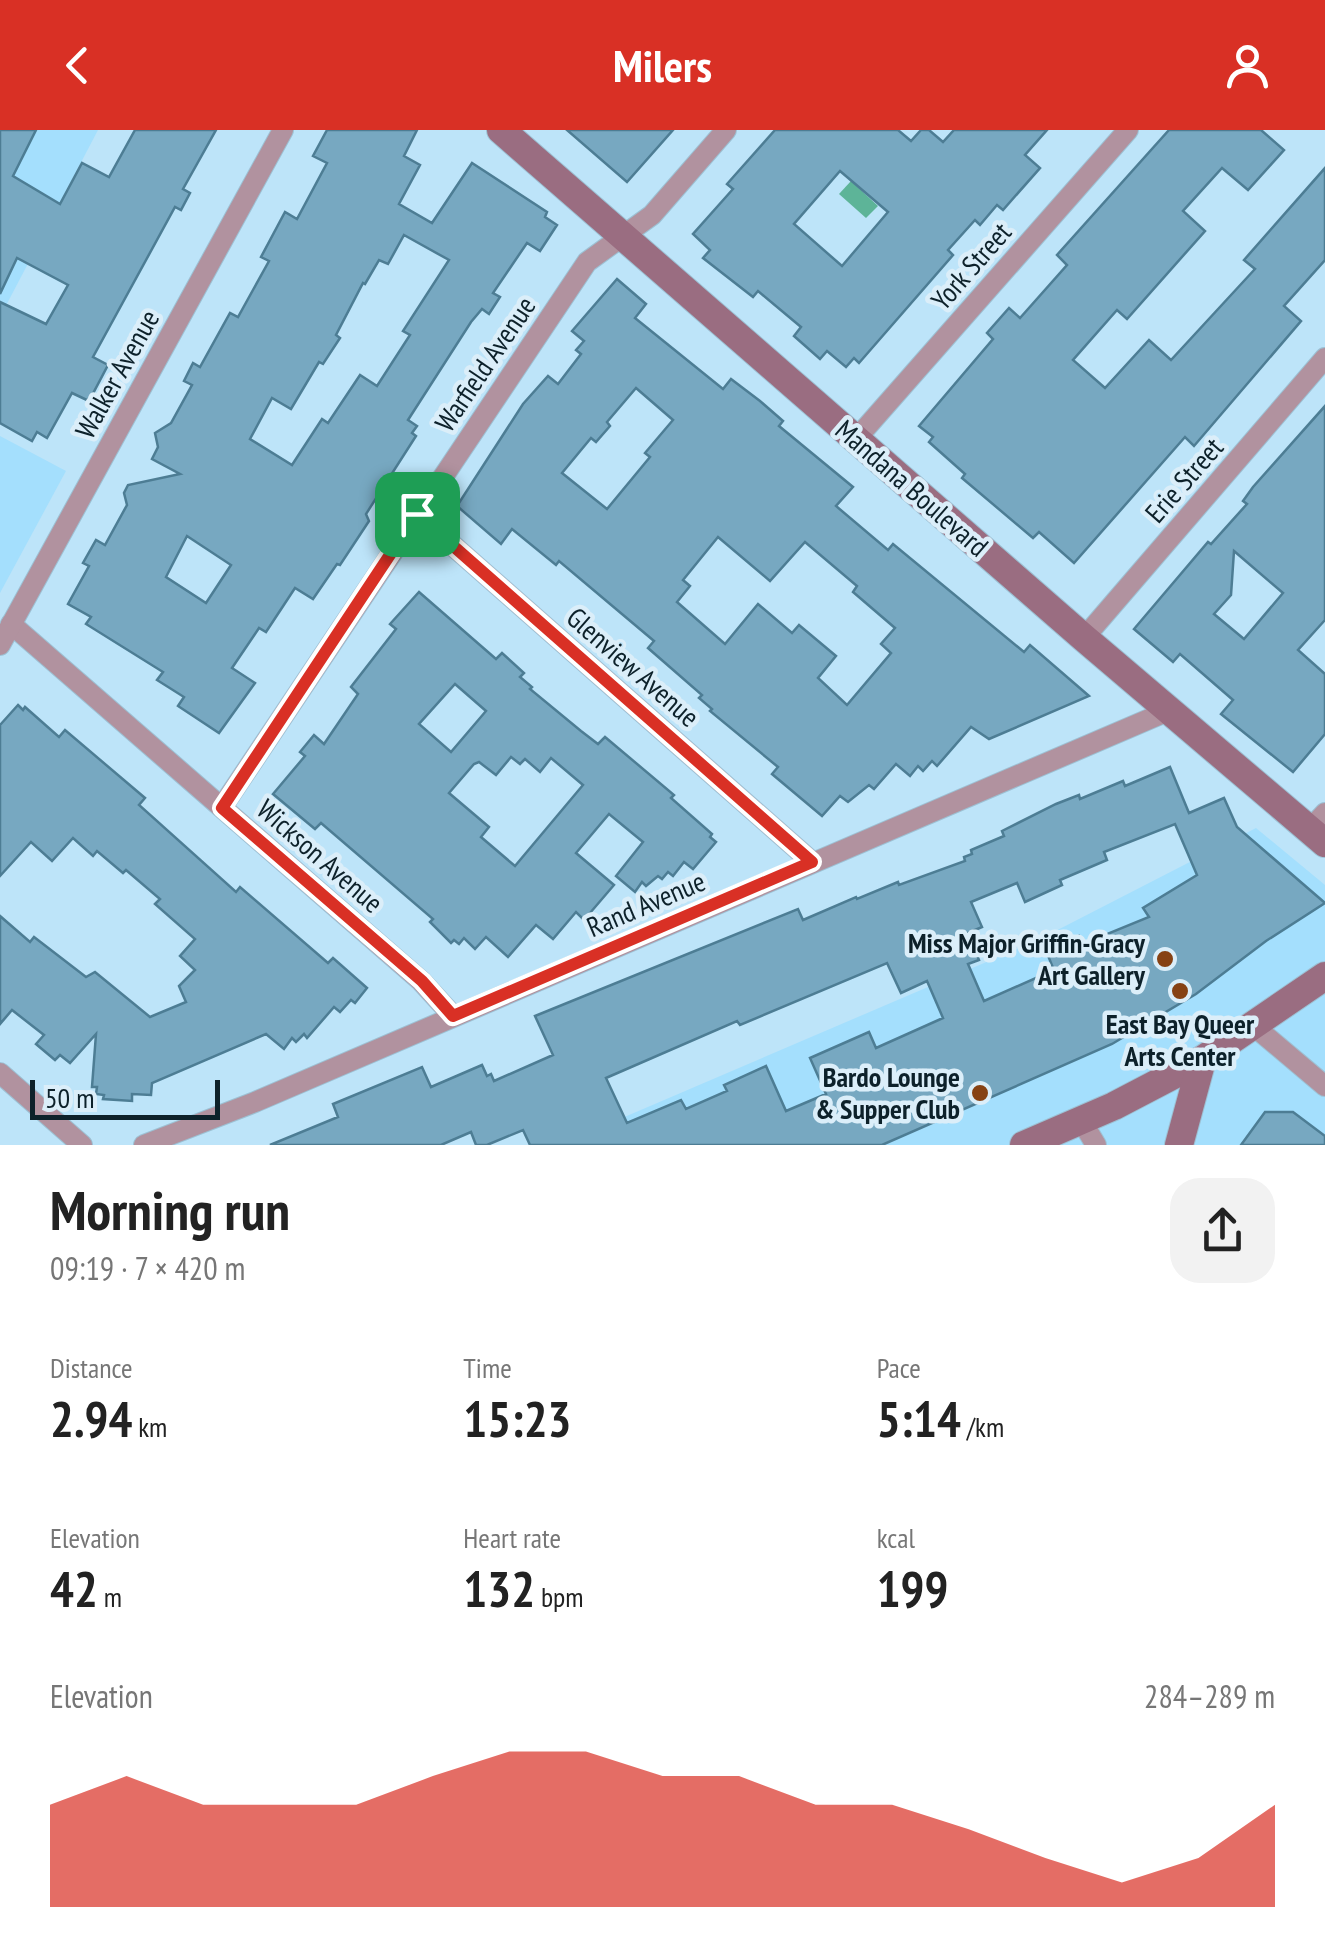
<!DOCTYPE html>
<html lang="en">
<head>
<meta charset="utf-8">
<style>
	:root { --surface:#fff; --page:#f2f2f2; --text:#222; --muted:#767676; --accent:#d93025 }
	body { margin:0; font-family:"PT Sans Narrow",sans-serif; background:var(--page); color:var(--text); height:100vh; display:flex; flex-direction:column; font-size:38px; white-space:nowrap }
	* { box-sizing:border-box; margin:0 }
	p { font-size:32px; color:var(--muted) }
	.icon { flex:none; width:55px; height:55px; fill:none; stroke:currentColor; stroke-width:2; stroke-linecap:round; stroke-linejoin:round }
	.map { position:relative; height:1015px; overflow:hidden }
	.panel { display:flex; flex-direction:column; background:var(--surface); flex:1 }
	.panel>* { flex:none }
	.scale { position:absolute; left:30px; bottom:25px; width:190px; box-sizing:border-box; padding-left:10px; border:5px solid #0d212a; border-top:0; font-size:28px; line-height:35px; white-space:nowrap; color:#0d212a; -webkit-text-stroke:8px #dbeef9; paint-order:stroke }
	.pin { position:absolute; display:grid; place-items:center; width:85px; height:85px; color:#fff; margin:-42px; border-radius:20px; box-shadow:0 5px 15px #0006 }
	.round { display:grid; place-items:center; flex:none; width:105px; height:105px; border-radius:30px; background:var(--page) }
	.summary { display:flex; align-items:center; justify-content:space-between; height:170px; padding:0 50px }
	h1 { font-size:55px; font-weight:600; line-height:75px }
	.stats { display:grid; grid-template-columns:repeat(3,1fr); gap:15px; height:170px; padding:10px 50px }
	.stats div { display:grid; align-content:center }
	.stats b { font-size:50px; font-weight:600 }
	.stats small { font-size:28px; font-weight:400 }
	.stats p { font-size:28px }
	.chart { height:280px; padding:20px 50px }
	.chart p { display:flex; justify-content:space-between }
	.chart svg { width:100%; height:180px; margin-top:10px; fill:var(--accent); opacity:.7 }
	header { display:flex; justify-content:space-between; align-items:center; height:130px; padding:0 50px; background:var(--accent); color:#fff; font-size:45px; font-weight:600 }
	.map>svg:first-child { display:block }
	.built { fill:#a4dffd }
	.water { fill:#5db498 }
	.building { fill:#77a8c1; stroke:#4d7d94; stroke-width:2.5; fill-rule:evenodd }
	.lines { fill:none; stroke-linecap:round; stroke-linejoin:round }
	.street-casing { stroke:#9dc1d4; stroke-width:22 }
	.secondary-casing { stroke:#9dc1d4; stroke-width:30 }
	.street { stroke:#b1929f; stroke-width:20 }
	.secondary { stroke:#9a6d81; stroke-width:28 }
	.route-casing { stroke:#fff; stroke-width:20 }
	.route { stroke:#d93025; stroke-width:12 }
	.poi-dot { fill:#864214; stroke:#dbeef9; stroke-width:4 }
	.labels { text-anchor:middle; stroke-width:9; stroke-linejoin:round; paint-order:stroke }
	.street-label { font-size:28px; fill:#0d212a; stroke:#dbeef9 }
	.poi-label { font-size:28px; font-weight:bold; fill:#0d212a; stroke:#dbeef9; text-anchor:end }
</style>
</head>
<body>
<header><svg class="icon" aria-label="back" viewBox="0 0 24 24"><path d="M15 5l-7 7 7 7"/></svg>Milers<svg class="icon" aria-label="person" viewBox="0 0 24 24"><circle cx="12" cy="8" r="4"/><path d="M4 21q1-7 8-7t8 7"/></svg></header>
<div class="map">
<svg width="1325" height="1015" viewBox="0 0 1325 1015">
	<rect width="100%" height="100%" fill="#bde4f9"/>
	<g class="built">
		<polygon points="0,0 98,0 0,187"/>
		<polygon points="0,306 66,341 0,463"/>
		<polygon points="1256,698 1325,755 1325,1015 559,1015 1040,809"/>
	</g>
	<polygon class="water" points="851,51 878,76 866,88 839,64"/>
	<g class="building">
		<polygon points="0,0 36,0 13,46 60,74 82,33 109,47 135,0 216,0 183,59 190,63 181,80 175,77 93,227 108,235 89,271 72,263 47,308 37,302 32,311 0,293 0,172 46,194 68,155 17,128 0,164"/>
		<path d="M 327,0 L 417,0 L 404,26 L 420,35 L 399,74 L 432,93 L 472,33 L 547,82 L 545,87 L 557,95 L 540,121 L 527,113 L 493,163 L 500,167 L 489,184 L 482,179 L 471,192 L 408,290 L 417,296 L 412,303 L 416,306 L 366,384 L 369,391 L 340,435 L 337,434 L 313,469 L 295,458 L 266,502 L 259,498 L 232,538 L 255,553 L 219,603 L 178,576 L 184,567 L 157,550 L 163,542 L 86,494 L 91,487 L 68,474 L 89,436 L 83,433 L 96,410 L 105,415 L 127,375 L 124,363 L 128,355 L 180,344 L 152,329 L 158,317 L 155,303 L 171,293 L 192,255 L 184,251 L 193,233 L 200,237 L 230,183 L 238,187 L 269,131 L 261,127 L 285,82 L 297,89 L 327,33 L 313,26 ZM 404,105 L 449,130 L 403,201 L 410,205 L 377,256 L 360,245 L 328,293 L 322,289 L 292,335 L 250,309 L 272,268 L 291,279 L 319,232 L 323,234 L 340,208 L 336,205 L 363,153 L 365,154 L 379,130 L 388,134 ZM 187,406 L 231,435 L 206,473 L 166,447 Z"/>
		<polygon points="567,0 673,0 627,52"/>
		<path d="M 775,0 L 898,0 L 911,11 L 921,0 L 929,0 L 943,12 L 954,0 L 1047,0 L 1025,25 L 1040,38 L 1003,80 L 997,75 L 980,95 L 975,90 L 948,120 L 953,125 L 859,233 L 854,228 L 846,237 L 827,221 L 820,229 L 794,206 L 801,197 L 758,161 L 753,167 L 703,128 L 710,120 L 693,104 L 733,59 L 727,54 ZM 840,41 L 888,82 L 842,136 L 794,94 Z"/>
		<polygon points="1169,0 1261,0 1284,20 1248,60 1222,38 1183,81 1205,101 1127,189 1117,180 1073,230 1105,258 1149,210 1171,230 1255,139 1244,130 1325,38 1325,130 1284,176 1301,191 1194,316 1185,307 1074,433 1039,402 1033,408 962,348 965,344 929,312 933,307 919,296 993,209 987,203 1009,178 1020,188 1067,135 1057,125"/>
		<path d="M 617,149 L 646,174 L 635,188 L 723,259 L 731,249 L 760,271 L 783,291 L 779,296 L 853,357 L 836,376 L 888,420 L 893,414 L 1024,522 L 1030,515 L 1089,566 L 989,609 L 971,597 L 937,636 L 932,631 L 923,641 L 918,636 L 910,646 L 896,634 L 874,659 L 869,655 L 848,672 L 840,666 L 822,686 L 772,644 L 778,637 L 710,581 L 712,579 L 699,568 L 702,565 L 648,518 L 654,511 L 559,431 L 556,435 L 512,399 L 501,414 L 457,376 L 523,274 L 548,246 L 558,254 L 581,224 L 576,220 L 584,211 L 572,201 ZM 636,258 L 673,290 L 645,323 L 650,327 L 607,379 L 562,343 L 591,308 L 596,312 L 610,296 L 607,292 ZM 718,407 L 770,451 L 805,412 L 857,456 L 853,462 L 895,498 L 881,514 L 891,523 L 847,575 L 818,548 L 836,526 L 799,495 L 792,503 L 758,474 L 725,514 L 677,472 L 690,456 L 683,450 Z"/>
		<path d="M 1325,276 L 1325,490 L 1298,520 L 1325,544 L 1325,604 L 1293,642 L 1221,584 L 1233,570 L 1180,524 L 1173,532 L 1134,499 L 1208,412 L 1211,414 L 1247,374 L 1243,371 L 1253,357 ZM 1234,421 L 1283,463 L 1244,509 L 1214,484 L 1231,465 Z"/>
		<path d="M 419,462 L 496,529 L 502,523 L 524,543 L 520,547 L 532,557 L 530,559 L 581,601 L 598,614 L 605,607 L 674,665 L 671,668 L 712,704 L 710,707 L 716,712 L 693,739 L 684,732 L 673,746 L 668,742 L 662,749 L 658,746 L 646,756 L 642,752 L 635,762 L 616,746 L 643,712 L 609,684 L 576,723 L 614,755 L 584,790 L 576,782 L 553,809 L 536,795 L 508,827 L 486,807 L 475,819 L 464,808 L 459,814 L 454,810 L 451,813 L 430,792 L 433,789 L 321,693 L 315,699 L 273,664 L 305,626 L 300,622 L 314,605 L 324,614 L 358,564 L 351,557 L 396,499 L 390,494 ZM 455,554 L 486,581 L 451,622 L 419,594 ZM 511,627 L 520,634 L 525,629 L 540,642 L 551,628 L 583,655 L 515,736 L 481,707 L 489,697 L 449,663 L 474,634 L 479,632 L 496,645 Z"/>
		<polygon points="18,575 23,580 25,577 59,607 65,600 145,668 139,675 236,762 240,757 328,833 333,828 367,858 355,873 351,870 340,882 334,877 307,908 304,904 296,912 292,908 284,919 266,904 152,953 151,965 132,964 132,971 103,969 104,965 96,964 97,957 92,957 96,904 70,933 60,925 55,930 36,914 44,905 12,880 0,894 0,786 30,812 34,807 86,847 95,842 150,887 186,872 179,856 195,840 180,826 195,809 155,774 160,769 126,740 123,743 97,721 93,726 73,708 52,731 31,712 0,746 0,595"/>
		<path d="M 1170,637 L 1189,683 L 1224,668 L 1237,697 L 1325,773 L 1266,811 L 1196,864 L 1112,914 L 882,1015 L 530,1015 L 523,1000 L 487,1015 L 476,1015 L 471,1002 L 441,1015 L 270,1015 L 338,987 L 333,974 L 422,937 L 431,957 L 482,935 L 487,946 L 491,944 L 494,951 L 553,925 L 535,886 L 798,779 L 803,790 L 856,767 L 857,769 L 898,752 L 899,755 L 965,731 L 964,727 L 972,724 L 971,720 L 1004,706 L 1002,701 L 1056,674 L 1079,665 L 1080,669 L 1123,651 L 1125,656 ZM 1175,694 L 1197,745 L 1143,778 L 1149,787 L 1083,814 L 1079,806 L 1046,821 L 1054,840 L 984,871 L 968,834 L 979,830 L 968,803 L 982,797 L 971,772 L 1017,753 L 1025,772 L 1062,755 L 1060,750 L 1107,730 L 1104,722 ZM 887,833 L 901,863 L 927,851 L 943,888 L 876,918 L 869,902 L 810,928 L 826,964 L 786,981 L 766,936 L 724,955 L 727,961 L 686,979 L 681,970 L 627,993 L 606,948 L 737,891 L 740,895 Z"/>
		<polygon points="1265,982 1293,982 1325,1006 1325,1015 1241,1015"/>
	</g>
	<g class="lines">
		<g class="street-casing">
			<g id="street">
				<polyline points="856,309 1128,0"/>
				<polyline points="417,384 812,732"/>
				<polyline points="11,494 421,851 453,886"/>
				<polyline points="1084,508 1325,228"/>
				<polyline points="0,515 283,0"/>
				<polyline points="222,677 587,132 652,85 726,0"/>
				<polyline points="1310,699 1325,683"/>
				<polyline points="1255,897 1325,956"/>
				<polyline points="0,943 82,1015"/>
				<polyline points="1081,990 1096,1015"/>
				<polyline points="144,1015 255,972 1168,581"/>
			</g>
		</g>
		<g class="secondary-casing">
			<g id="secondary">
				<polyline points="501,0 1084,508 1325,713"/>
				<polyline points="1024,1015 1114,976 1202,930 1325,846"/>
				<polyline points="1179,1015 1202,930"/>
			</g>
		</g>
		<use href="#street" class="street"/>
		<use href="#secondary" class="secondary"/>
	</g>
	<g class="lines">
		<g class="route-casing">
			<polygon id="route" points="417,384 812,732 453,886 422,851 222,678"/>
		</g>
		<use href="#route" class="route"/>
	</g>
	<g class="poi-dot">
		<circle cx="1165" cy="829" r="10"/>
		<circle cx="1180" cy="861" r="10"/>
		<circle cx="980" cy="963" r="10"/>
	</g>
	<g class="labels">
		<g class="street-label">
			<text transform="translate(971 136) rotate(-49)" y="10">York Street</text>
			<text transform="translate(485 234) rotate(-56)" y="10">Warfield Avenue</text>
			<text transform="translate(117 244) rotate(-61)" y="10">Walker Avenue</text>
			<text transform="translate(1184 350) rotate(-49)" y="10">Erie Street</text>
			<text transform="translate(912 358) rotate(41)" y="10">Mandana Boulevard</text>
			<text transform="translate(633 537) rotate(41)" y="10">Glenview Avenue</text>
			<text transform="translate(320 726) rotate(41)" y="10">Wickson Avenue</text>
			<text transform="translate(646 774) rotate(-23)" y="10">Rand Avenue</text>
		</g>
		<g class="poi-label">
			<text x="1145" y="823">Miss Major Griffin-Gracy<tspan x="1145" dy="32">Art Gallery</tspan></text>
			<text x="1180" y="904" text-anchor="middle">East Bay Queer<tspan x="1180" dy="32">Arts Center</tspan></text>
			<text x="960" y="957">Bardo Lounge<tspan x="960" dy="32">&amp; Supper Club</tspan></text>
		</g>
	</g>
</svg>
<div class="scale">50 m</div>
<div class="pin" style="left:417px;top:384px;background:#1e9e55"><svg class="icon" aria-label="arrive" viewBox="0 0 24 24"><path d="M6 21V4h12l-3 4 3 4H6"/></svg></div>
</div>
<section class="panel">
<div class="summary"><div><h1>Morning run</h1><p>09:19 · 7 × 420 m</p></div><a class="round"><svg class="icon" aria-label="share" viewBox="0 0 24 24"><path d="M12 15V3M7 8l5-5 5 5M5 13v7h14v-7"/></svg></a></div>
<div class="stats">
<div><p>Distance</p><b>2.94<small> km</small></b></div>
<div><p>Time</p><b>15:23</b></div>
<div><p>Pace</p><b>5:14<small> /km</small></b></div>
</div>
<div class="stats">
<div><p>Elevation</p><b>42<small> m</small></b></div>
<div><p>Heart rate</p><b>132<small> bpm</small></b></div>
<div><p>kcal</p><b>199</b></div>
</div>
<div class="chart"><p><span>Elevation</span>284–289 m</p>
<svg viewBox="0 0 160 44" preserveAspectRatio="none"><path d="M0 44V19L10 12L20 19L30 19L40 19L50 12L60 6L70 6L80 12L90 12L100 19L110 19L120 25L130 32L140 38L150 32L160 19V44z"/></svg>
</div>
</section>
</body>
</html>
